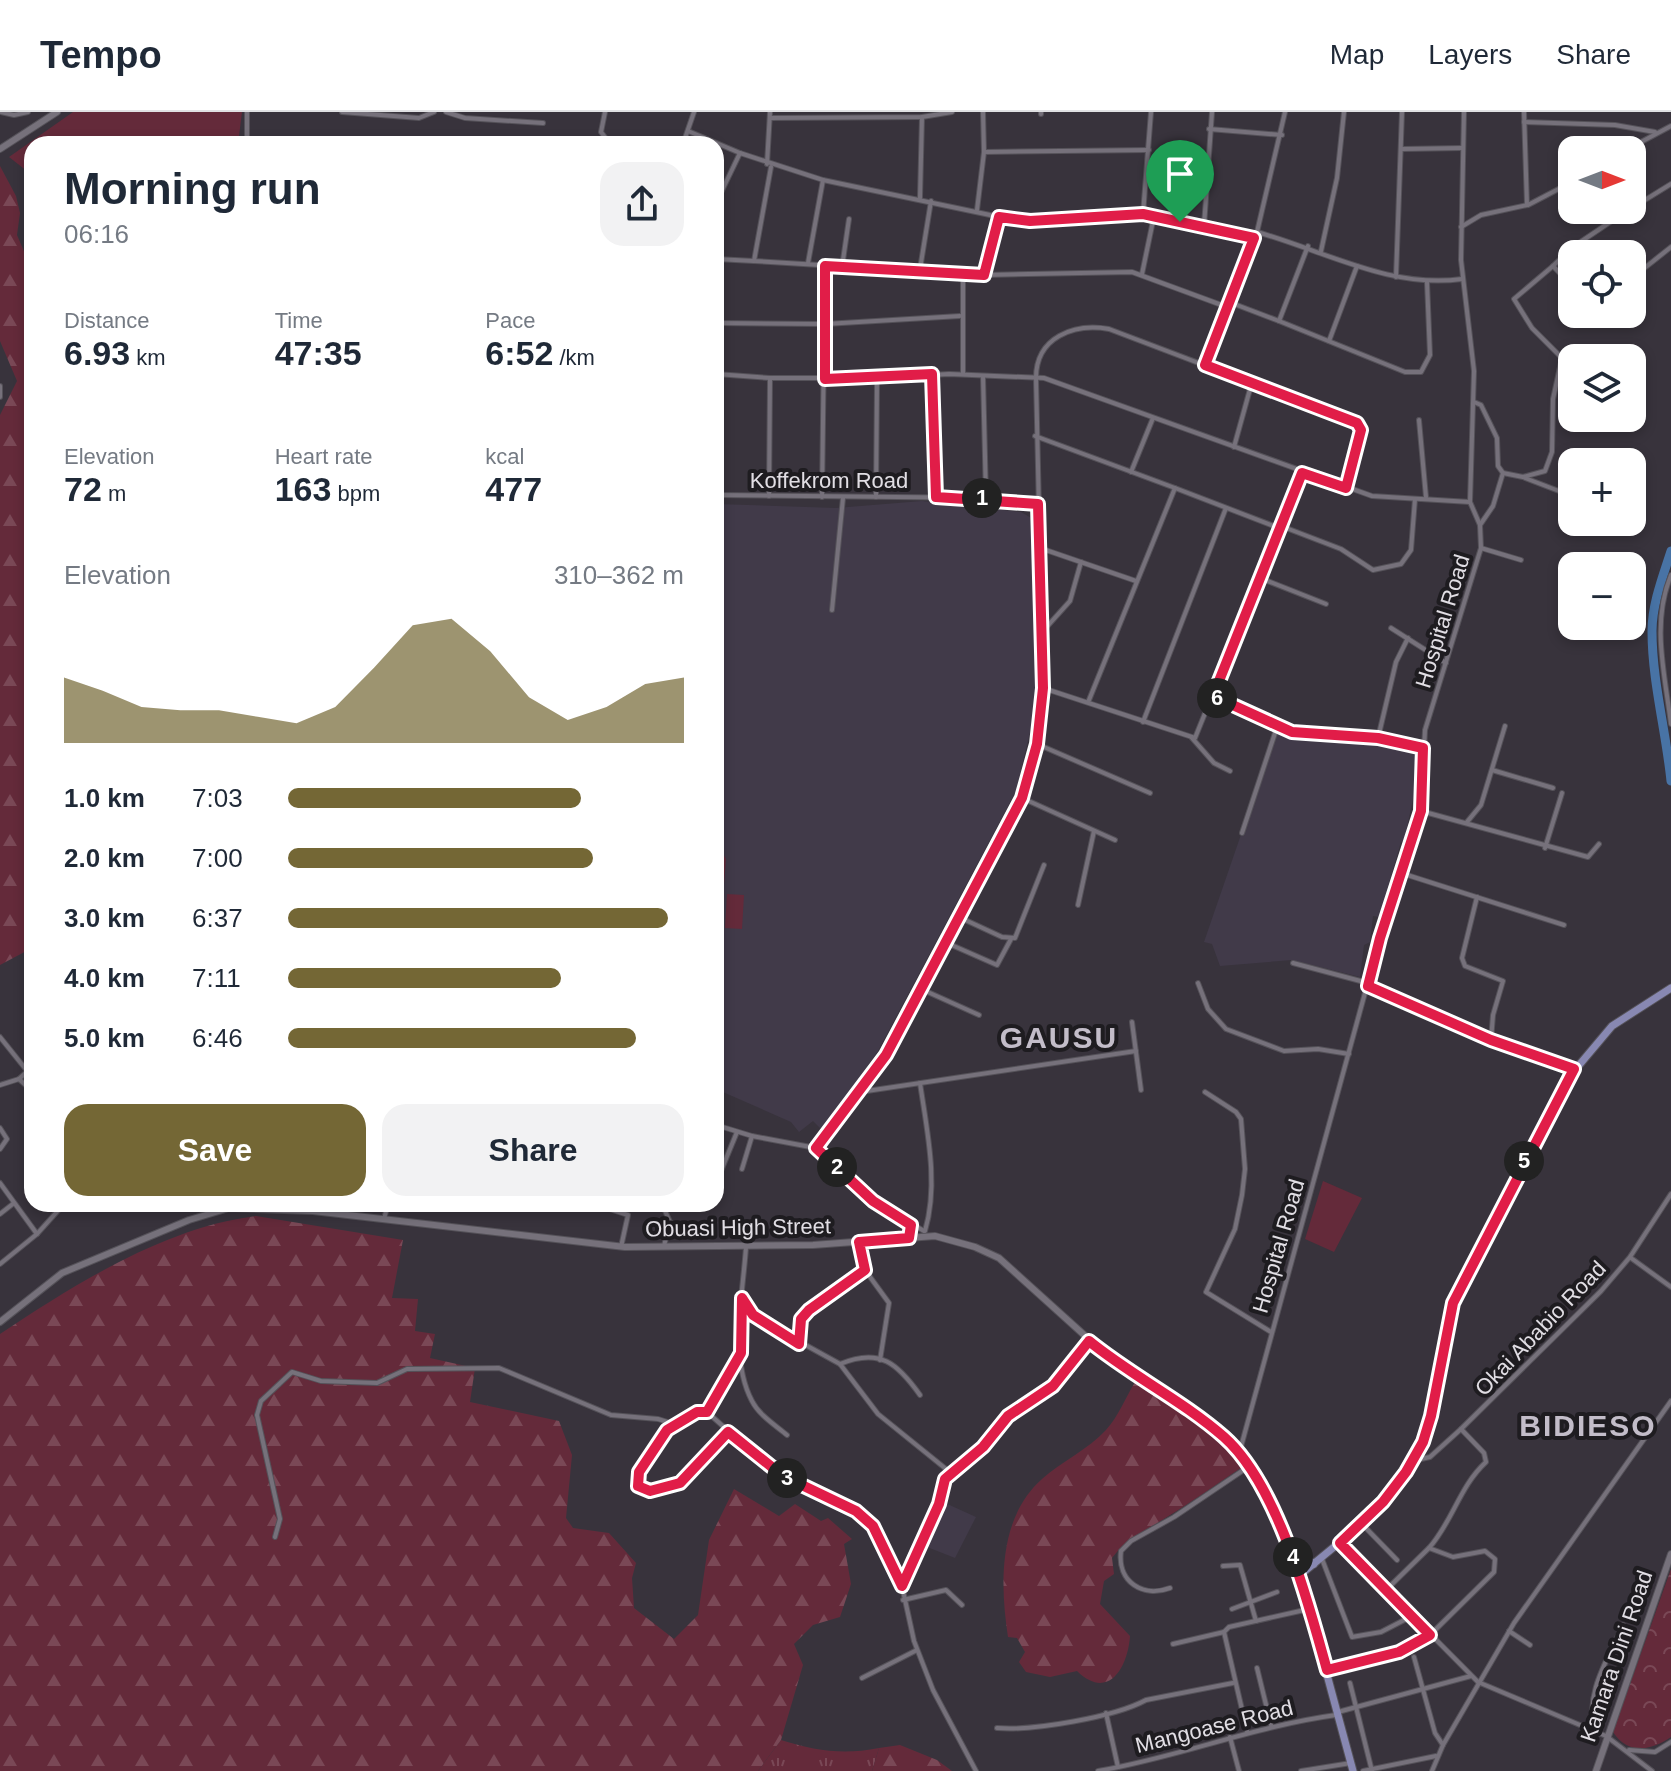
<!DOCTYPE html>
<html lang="en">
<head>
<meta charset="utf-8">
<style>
	:root { --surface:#fff; --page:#f2f2f3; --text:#1f2937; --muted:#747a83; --line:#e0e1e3; --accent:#746735 }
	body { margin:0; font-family:Helvetica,sans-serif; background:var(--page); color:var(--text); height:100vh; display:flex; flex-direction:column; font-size:30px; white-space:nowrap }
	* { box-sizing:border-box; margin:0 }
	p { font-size:26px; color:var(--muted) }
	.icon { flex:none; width:44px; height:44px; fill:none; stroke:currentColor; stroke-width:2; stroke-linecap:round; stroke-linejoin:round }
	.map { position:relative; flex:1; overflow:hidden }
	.sheet { position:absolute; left:24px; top:24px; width:700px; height:1076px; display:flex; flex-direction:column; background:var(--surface); border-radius:24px; box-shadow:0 4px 12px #0003 }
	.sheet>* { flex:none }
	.needle { width:52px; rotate:90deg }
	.buttons { position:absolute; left:1558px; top:24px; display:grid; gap:16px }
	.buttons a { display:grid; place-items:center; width:88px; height:88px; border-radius:16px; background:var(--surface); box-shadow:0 4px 12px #0003; font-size:40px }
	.pin { position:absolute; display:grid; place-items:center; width:68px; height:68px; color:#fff; margin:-82px -34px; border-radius:50% 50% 50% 0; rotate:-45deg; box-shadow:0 0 8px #0007 }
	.pin .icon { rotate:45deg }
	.km { position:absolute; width:40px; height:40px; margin:-20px; border-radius:50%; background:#222; color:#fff; font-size:22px; line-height:40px; text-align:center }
	.round { display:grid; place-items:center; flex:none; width:84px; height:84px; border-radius:24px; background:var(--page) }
	.head { display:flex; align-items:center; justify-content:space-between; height:136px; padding:0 40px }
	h1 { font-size:44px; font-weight:700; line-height:60px }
	.figures { display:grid; grid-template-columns:repeat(3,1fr); gap:12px; height:136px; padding:8px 40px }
	.figures div { display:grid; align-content:center }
	.figures b { font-size:34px; font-weight:700 }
	.figures small { font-size:22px; font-weight:400 }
	.figures p { font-size:22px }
	.chart { height:224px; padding:16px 40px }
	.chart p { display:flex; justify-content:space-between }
	.chart svg { width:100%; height:144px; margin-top:8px; fill:var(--accent); opacity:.7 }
	.action { display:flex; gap:16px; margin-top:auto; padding:16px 40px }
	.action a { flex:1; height:92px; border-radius:24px; background:var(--accent); color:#fff; font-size:32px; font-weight:700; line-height:92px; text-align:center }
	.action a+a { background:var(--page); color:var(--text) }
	ul { padding:0 40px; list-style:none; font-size:26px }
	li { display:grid; grid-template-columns:128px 96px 1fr; align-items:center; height:60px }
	li i { height:20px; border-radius:10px; background:var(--accent) }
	header { display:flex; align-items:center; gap:48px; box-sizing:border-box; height:112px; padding:0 40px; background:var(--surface); border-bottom:2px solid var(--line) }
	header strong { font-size:38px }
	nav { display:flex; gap:44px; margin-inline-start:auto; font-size:28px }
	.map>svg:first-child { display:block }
	.built { fill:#413a49 }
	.grass { fill:url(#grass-tufts) }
	.forest { fill:url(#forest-firs) }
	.park { fill:url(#park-crowns) }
	.pitch { fill:#642a3a }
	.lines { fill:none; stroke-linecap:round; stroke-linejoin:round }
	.river { stroke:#4873a5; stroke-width:9 }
	.street-casing { stroke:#555259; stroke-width:6 }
	.secondary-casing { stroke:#555259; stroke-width:8 }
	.primary-casing { stroke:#555259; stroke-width:9 }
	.street { stroke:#76717b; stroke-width:4 }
	.secondary { stroke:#76717b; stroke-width:6 }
	.primary { stroke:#8888b2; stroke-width:7 }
	.route-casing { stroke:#fff; stroke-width:16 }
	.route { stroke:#e11d48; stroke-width:10 }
	.labels { text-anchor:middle; stroke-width:8; stroke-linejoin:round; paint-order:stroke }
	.street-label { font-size:22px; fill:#e1dee4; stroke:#1e1c20 }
	.district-label { font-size:30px; font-weight:bold; letter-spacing:2px; fill:#c3bdc9; stroke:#1e1c20 }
</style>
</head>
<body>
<header>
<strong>Tempo</strong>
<nav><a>Map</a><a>Layers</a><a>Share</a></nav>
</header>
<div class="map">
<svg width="1671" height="1659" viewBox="0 0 1671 1659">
	<defs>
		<pattern id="grass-tufts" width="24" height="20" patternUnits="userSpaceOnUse" patternTransform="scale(2)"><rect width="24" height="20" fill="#642a3a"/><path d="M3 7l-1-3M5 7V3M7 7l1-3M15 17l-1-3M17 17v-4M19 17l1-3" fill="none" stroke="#7a4856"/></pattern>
		<pattern id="forest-firs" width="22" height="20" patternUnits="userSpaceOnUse" patternTransform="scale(2)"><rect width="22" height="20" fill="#642a3a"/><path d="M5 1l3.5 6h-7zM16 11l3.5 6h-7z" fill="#7a4856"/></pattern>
		<pattern id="park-crowns" width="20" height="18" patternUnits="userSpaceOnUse" patternTransform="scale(2)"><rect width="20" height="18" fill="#642a3a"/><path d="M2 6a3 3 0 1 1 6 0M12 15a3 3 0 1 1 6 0" fill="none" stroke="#7a4856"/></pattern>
	</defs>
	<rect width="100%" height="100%" fill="#38333c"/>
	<g class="built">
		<polygon points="922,389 1021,400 1033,407 1037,575 1032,612 1016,679 878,939 822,1018 813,1009 799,1020 791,1010 716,977 716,392 836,396"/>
		<polygon points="1277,618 1404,637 1415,642 1416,673 1404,729 1401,730 1379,805 1373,804 1370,830 1364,833 1360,865 1292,848 1220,854 1212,832 1204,830"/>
		<polygon points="943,1390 976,1405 955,1446 922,1433"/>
	</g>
	<path class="grass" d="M 781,1628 C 815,1639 844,1643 879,1636 L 872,1659 L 758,1659 Z"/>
	<g class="forest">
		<polygon points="0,54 16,84 20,101 17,123 32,158 32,836 0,853 0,303 17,269 0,229"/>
		<path d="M 256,1104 L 403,1128 L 392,1186 L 418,1187 L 415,1219 L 435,1222 L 430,1246 L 475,1256 L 470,1290 L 559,1309 L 572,1343 L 566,1406 L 573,1416 L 609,1421 L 636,1451 L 632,1466 L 634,1496 L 674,1527 L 698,1503 L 709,1428 L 734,1377 L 779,1404 L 795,1392 L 821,1409 L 828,1406 L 852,1427 L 844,1432 L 851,1472 L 840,1505 L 813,1513 L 794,1532 L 803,1553 L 781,1628 L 758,1659 L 0,1659 L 0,1222 C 75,1172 166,1115 256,1104 Z"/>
		<path d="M 1135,1270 C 1170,1294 1224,1315 1241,1356 C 1217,1372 1192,1390 1167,1405 C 1145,1419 1128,1425 1112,1446 L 1114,1462 L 1104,1469 L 1100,1492 L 1130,1524 C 1128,1554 1109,1590 1077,1559 L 1050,1565 L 1026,1560 L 1019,1550 L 1025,1540 L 1017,1526 L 1008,1525 C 1000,1473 998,1406 1042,1367 C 1061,1350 1089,1337 1106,1318 C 1118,1305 1126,1285 1135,1270 Z"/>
		<polygon points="900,1633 937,1648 952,1659 872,1659 879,1636"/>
	</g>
	<path class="park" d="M 1671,1457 L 1671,1625 C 1650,1639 1628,1643 1613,1620 Z"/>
	<g class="pitch">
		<polygon points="73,0 242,0 238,32 32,32 32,63 9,45"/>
		<polygon points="716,730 726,747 720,823 716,834 719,747 718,745 716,768"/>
		<polygon points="727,782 744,783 742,817 725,816"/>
		<polygon points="1323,1069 1362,1086 1334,1140 1305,1127"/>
	</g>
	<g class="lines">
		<path class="river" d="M 1671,439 C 1663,464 1652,492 1652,519 C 1652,569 1666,619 1671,669"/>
		<g class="street-casing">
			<g id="street">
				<polyline points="1,0 14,3 28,0"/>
				<polyline points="342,0 419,6 434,0"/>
				<polyline points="446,0 465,6 543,11"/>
				<polyline points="605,0 601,20 610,32"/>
				<polyline points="1041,0 1041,2"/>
				<polyline points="1464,0 1461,148 1474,259 1470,390"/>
				<polyline points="770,6 922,5 952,0"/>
				<polyline points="1524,10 1615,13 1655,20"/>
				<polyline points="1209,17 1282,23"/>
				<polyline points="688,19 740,41 716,91"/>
				<polyline points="247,32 247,0"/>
				<polyline points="683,32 694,0"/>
				<polyline points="1402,37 1462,36"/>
				<polyline points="1626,38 1671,14"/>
				<polyline points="984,40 1149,38"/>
				<polyline points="740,41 823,68 1014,108 1143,102 1254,126"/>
				<polyline points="767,52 770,0"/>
				<polyline points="771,55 754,149 984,163 999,105"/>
				<polyline points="920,86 922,5"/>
				<polyline points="1528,93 1572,70"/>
				<polyline points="1632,96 1671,72"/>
				<polyline points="977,98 984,40 983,0"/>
				<polyline points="1143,102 1151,0"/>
				<polyline points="1204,114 1212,0"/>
				<polyline points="1461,115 1481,103 1527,93 1524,0"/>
				<path d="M 1257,120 C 1325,139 1390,177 1462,167"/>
				<polyline points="1308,134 1279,209 1405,260 1421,260 1430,243 1427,170"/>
				<polyline points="1321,139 1337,66 1344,0"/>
				<polyline points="716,147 754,149"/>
				<polyline points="808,151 823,68"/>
				<polyline points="842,155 849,107"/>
				<polyline points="920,157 931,89"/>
				<polyline points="1142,162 1154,104"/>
				<polyline points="984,163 1132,160 1227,195"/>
				<polyline points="1396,165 1402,0"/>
				<polyline points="1632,166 1671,135"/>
				<polyline points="1572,174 1553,154 1573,135 1628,98"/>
				<polyline points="1229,190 1279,209"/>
				<polyline points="716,211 825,212 960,204"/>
				<polyline points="1329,229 1357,154"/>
				<polyline points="1205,253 1257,120 1285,0"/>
				<polyline points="716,262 770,266 877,266 949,262 1044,266 1372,384 1470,390"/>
				<polyline points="963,262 963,162"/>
				<polyline points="932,263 936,385"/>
				<polyline points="983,264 986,385"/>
				<polyline points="0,274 0,285"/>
				<polyline points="1474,290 1481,293 1497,326 1498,354 1503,361 1523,365 1545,359 1552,340 1553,287 1562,246 1532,216 1514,187 1553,154"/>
				<polyline points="1419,308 1426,385"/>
				<polyline points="1035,324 1175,376"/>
				<polyline points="1234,335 1252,270"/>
				<polyline points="1131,360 1153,306"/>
				<polyline points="1525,366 1572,384"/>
				<polyline points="716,383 986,386 1037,392"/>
				<polyline points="769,384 770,266"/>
				<polyline points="822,385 825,154"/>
				<polyline points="876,385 877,268"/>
				<polyline points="1480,413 1493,394 1503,361"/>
				<polyline points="1281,414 1341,437 1373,458 1401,452 1411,438 1415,387"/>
				<polyline points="1040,436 1136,469"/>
				<polyline points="1481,436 1521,448"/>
				<path d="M 1671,463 C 1651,511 1665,563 1671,612"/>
				<polyline points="1260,466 1326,492"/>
				<polyline points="832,498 843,386"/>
				<polyline points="1391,516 1446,551"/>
				<polyline points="1043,519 1070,489 1081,450"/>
				<polyline points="1043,576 1195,626 1302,361"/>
				<polyline points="1214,585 1296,621 1378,626 1423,636"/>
				<polyline points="1089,588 1175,376 1279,416"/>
				<polyline points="1143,610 1226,396"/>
				<polyline points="1192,626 1214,651 1230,659"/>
				<polyline points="1378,626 1396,550 1408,526"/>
				<polyline points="1037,632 1150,681"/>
				<polyline points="1492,658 1553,676"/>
				<polyline points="1022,686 1115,728"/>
				<polyline points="1421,699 1588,745 1599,732"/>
				<polyline points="1467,710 1481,693 1505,614"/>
				<polyline points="1242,721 1277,615"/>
				<polyline points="1545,736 1562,681"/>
				<polyline points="1401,761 1564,813"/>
				<polyline points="1477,785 1462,846 1465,854 1503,869 1493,903 1491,928"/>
				<polyline points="1078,793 1094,719"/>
				<polyline points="961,806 1002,825 1015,826 1044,753"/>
				<polyline points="947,831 997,853 1011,827"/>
				<polyline points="1293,851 1368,871"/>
				<polyline points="1198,871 1208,897 1226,917 1284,939 1318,937 1349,942"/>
				<polyline points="1368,874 1491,928 1574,957"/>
				<polyline points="921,877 979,903"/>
				<polyline points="1132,910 1141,978"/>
				<polyline points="0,925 28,960"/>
				<polyline points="19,967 32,979"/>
				<path d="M 920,971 C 927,1019 939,1072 925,1119"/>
				<polyline points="0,973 19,967 32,955"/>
				<polyline points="860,980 1136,939"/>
				<polyline points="1205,980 1236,1000 1241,1007 1245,1057 1242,1083 1235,1117 1206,1180 1271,1220"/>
				<polyline points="716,1013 752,1024 816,1036"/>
				<polyline points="0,1016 7,1027 0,1037"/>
				<path d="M 816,1036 L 886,943 L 1006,720 L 1030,660 L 1043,576 L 1036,266 C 1036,225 1074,211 1109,217 L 1357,311 L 1361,322 L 1346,376"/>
				<polyline points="816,1036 873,1089 924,1119"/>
				<polyline points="742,1057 752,1024"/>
				<polyline points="0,1071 37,1122"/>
				<polyline points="716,1071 737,1020"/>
				<polyline points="594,1092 628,1103 621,1135"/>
				<polyline points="662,1092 670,1110 664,1134"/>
				<polyline points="0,1102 14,1091"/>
				<polyline points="384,1107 388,1092"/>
				<polyline points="859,1130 865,1158 889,1191 880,1248"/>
				<path d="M 746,1135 C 743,1182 729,1246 752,1289 C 759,1303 775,1313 787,1323"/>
				<polyline points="1631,1146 1671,1175"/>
				<polyline points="0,1152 37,1122 64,1092"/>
				<polyline points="742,1186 762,1209 840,1252 878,1302 951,1361"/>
				<polyline points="799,1232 801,1207 809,1198 865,1159"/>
				<path d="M 840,1252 C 880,1235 898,1252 920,1283"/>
				<polyline points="707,1300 768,1354 818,1383 856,1399 873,1414 902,1474 914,1529 933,1578 976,1659"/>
				<path d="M 674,1312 L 639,1360 L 638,1374 C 668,1398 711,1340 728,1320"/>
				<polyline points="1239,1342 1380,826 1421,699 1425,618 1481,436 1480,413 1470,390"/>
				<polyline points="1412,1349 1430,1345 1461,1317 1601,1179 1630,1145 1671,1082"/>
				<polyline points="1362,1412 1397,1448"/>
				<polyline points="275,1425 280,1407 257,1303 261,1289 292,1260 321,1269 377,1271 407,1257 499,1256 611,1303 658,1307 674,1312 707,1300 741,1241"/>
				<polyline points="1340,1431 1478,1570 1606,1624 1652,1659"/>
				<path d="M 1429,1436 C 1453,1409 1459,1375 1486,1350 L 1484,1341 L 1461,1317"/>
				<polyline points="1322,1447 1352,1525 1381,1520 1412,1504"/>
				<polyline points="1223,1454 1240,1453 1256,1509"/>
				<polyline points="902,1474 939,1392 945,1367 983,1335 1008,1304 1053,1274 1089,1229"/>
				<path d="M 1170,1476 C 1143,1486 1117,1470 1121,1439 L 1131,1429 L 1174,1405 L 1248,1355"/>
				<polyline points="903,1488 946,1478 962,1493"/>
				<polyline points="1232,1497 1277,1480"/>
				<polyline points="1509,1519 1530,1533"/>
				<polyline points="1173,1532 1224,1520"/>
				<polyline points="1414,1545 1435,1621 1443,1633"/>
				<polyline points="1257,1556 1271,1613"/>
				<polyline points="1327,1558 1411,1535 1430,1523 1494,1460 1495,1447 1485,1439 1453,1445 1429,1436 1386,1478"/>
				<polyline points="862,1566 917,1538"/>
				<polyline points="1350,1571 1372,1659"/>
				<polyline points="1338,1600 1471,1564"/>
				<polyline points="1106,1601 1118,1655"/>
				<path d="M 997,1616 C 1033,1619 1115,1605 1146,1588 L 1233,1571"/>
				<polyline points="1247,1619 1224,1520 1229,1515 1309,1497"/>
				<path d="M 1595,1619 C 1584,1582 1608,1547 1623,1513"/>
				<polyline points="1230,1625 1239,1659"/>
				<polyline points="1629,1638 1655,1640 1671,1630"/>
				<path d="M 1098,1659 C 1179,1645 1255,1614 1336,1603"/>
				<polyline points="1301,1659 1351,1651"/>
				<polyline points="1363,1659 1436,1644"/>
				<polyline points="1432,1659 1443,1633 1514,1511 1671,1289"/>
			</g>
		</g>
		<g class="secondary-casing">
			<g id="secondary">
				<polyline points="0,37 57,0"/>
				<polyline points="909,1126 911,1113"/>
				<path d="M 0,1210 L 62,1161 L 189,1108 L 229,1096 L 313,1099 L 625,1135 L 813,1133 L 935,1124 L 975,1135 L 999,1146 L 1113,1249 L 1225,1326 C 1261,1363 1281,1416 1300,1463"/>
				<polyline points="1596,1659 1671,1442"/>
			</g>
		</g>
		<g class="primary-casing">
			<g id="primary">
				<polyline points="1288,1432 1314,1452"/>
				<polyline points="1353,1659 1300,1463 1362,1412 1406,1360 1431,1304 1453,1191 1564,971 1612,914 1671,876"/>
			</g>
		</g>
		<use href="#street" class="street"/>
		<use href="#secondary" class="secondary"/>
		<use href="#primary" class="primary"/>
	</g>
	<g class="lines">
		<g class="route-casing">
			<path id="route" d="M 1143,102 L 1254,126 L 1205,253 L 1357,311 L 1361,318 L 1346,376 L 1302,361 L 1213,584 L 1292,620 L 1378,626 L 1423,636 L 1421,699 L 1380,826 L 1368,874 L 1491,928 L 1574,957 L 1453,1191 L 1431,1304 L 1423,1330 L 1406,1360 L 1383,1390 L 1340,1431 L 1430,1523 L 1399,1540 L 1327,1558 C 1308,1490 1278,1373 1224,1325 C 1183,1289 1132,1264 1089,1229 L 1053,1274 L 1008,1304 L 983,1335 L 945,1367 L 939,1392 L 902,1474 L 873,1414 L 856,1399 L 783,1364 L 728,1320 L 680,1371 L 650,1379 L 638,1374 L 639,1360 L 667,1318 L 697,1300 L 707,1300 L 741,1241 L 742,1186 L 753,1203 L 799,1232 L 801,1207 L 809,1198 L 865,1158 L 859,1130 L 909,1126 L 911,1113 L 873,1089 L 816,1036 L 886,943 L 1022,686 L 1037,632 L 1043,576 L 1038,392 L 936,385 L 932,262 L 825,267 L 825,154 L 984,163 L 999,105 L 1030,109 Z"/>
		</g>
		<use href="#route" class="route"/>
	</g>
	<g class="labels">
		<g class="street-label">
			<text x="829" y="376">Koffekrom Road</text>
			<text transform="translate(1442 509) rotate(-73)" y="8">Hospital Road</text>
			<text transform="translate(738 1115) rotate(-1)" y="8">Obuasi High Street</text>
			<text transform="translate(1278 1134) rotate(-74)" y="8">Hospital Road</text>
			<text transform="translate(1540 1216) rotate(-46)" y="8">Okai Ababio Road</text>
			<text transform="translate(1616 1544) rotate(-71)" y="8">Kamara Dini Road</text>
			<text transform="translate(1214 1614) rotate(-14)" y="8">Mangoase Road</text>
		</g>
		<g class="district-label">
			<text x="1059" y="936">GAUSU</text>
			<text x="1588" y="1324">BIDIESO</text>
		</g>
	</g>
</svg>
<div class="buttons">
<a><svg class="needle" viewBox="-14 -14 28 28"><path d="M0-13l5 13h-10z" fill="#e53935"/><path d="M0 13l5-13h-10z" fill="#747a83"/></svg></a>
<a><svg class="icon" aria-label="locate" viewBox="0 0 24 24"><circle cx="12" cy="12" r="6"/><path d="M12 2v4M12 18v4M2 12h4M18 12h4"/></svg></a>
<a><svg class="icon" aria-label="layers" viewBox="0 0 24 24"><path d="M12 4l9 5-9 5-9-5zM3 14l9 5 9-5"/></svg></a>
<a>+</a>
<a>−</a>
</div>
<div class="pin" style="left:1180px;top:110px;background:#1e9e55"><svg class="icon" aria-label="arrive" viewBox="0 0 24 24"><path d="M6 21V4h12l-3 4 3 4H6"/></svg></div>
<b class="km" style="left:982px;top:386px">1</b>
<b class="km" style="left:837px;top:1055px">2</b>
<b class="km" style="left:787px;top:1366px">3</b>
<b class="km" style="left:1293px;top:1445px">4</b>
<b class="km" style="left:1524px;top:1049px">5</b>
<b class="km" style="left:1217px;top:586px">6</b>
<section class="sheet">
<div class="head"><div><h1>Morning run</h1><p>06:16</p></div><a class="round"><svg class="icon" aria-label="share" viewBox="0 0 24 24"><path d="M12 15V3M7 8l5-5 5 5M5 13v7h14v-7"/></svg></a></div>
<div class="figures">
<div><p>Distance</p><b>6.93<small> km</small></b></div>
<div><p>Time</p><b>47:35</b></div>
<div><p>Pace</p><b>6:52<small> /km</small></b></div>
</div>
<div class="figures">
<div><p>Elevation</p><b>72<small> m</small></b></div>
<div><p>Heart rate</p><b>163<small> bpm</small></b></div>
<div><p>kcal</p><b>477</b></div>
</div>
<div class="chart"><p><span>Elevation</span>310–362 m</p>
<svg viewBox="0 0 160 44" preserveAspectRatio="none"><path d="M0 44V24L10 28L20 33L30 34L40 34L50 36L60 38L70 33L80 21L90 8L100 6L110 16L120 30L130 37L140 33L150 26L160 24V44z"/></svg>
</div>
<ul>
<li><b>1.0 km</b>7:03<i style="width:74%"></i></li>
<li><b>2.0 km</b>7:00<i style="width:77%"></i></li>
<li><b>3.0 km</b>6:37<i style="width:96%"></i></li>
<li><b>4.0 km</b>7:11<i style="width:69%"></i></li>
<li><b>5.0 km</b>6:46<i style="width:88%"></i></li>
</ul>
<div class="action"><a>Save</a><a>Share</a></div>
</section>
</div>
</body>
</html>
